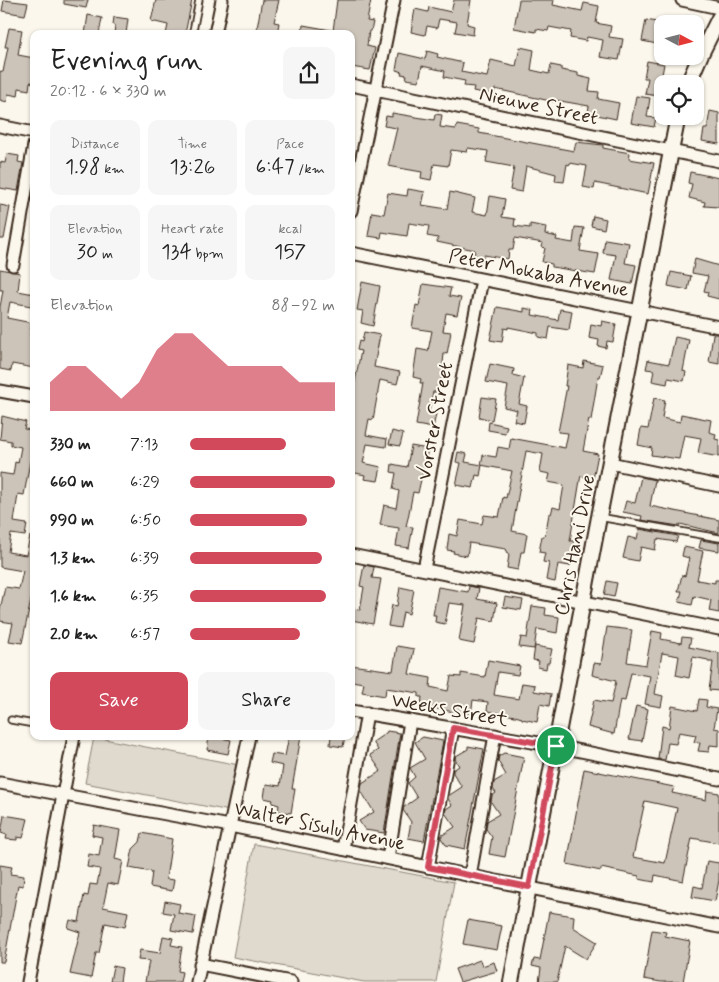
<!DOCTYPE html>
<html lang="en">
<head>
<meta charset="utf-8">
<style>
	:root { --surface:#fff; --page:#f6f6f6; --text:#222; --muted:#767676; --accent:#d1495b }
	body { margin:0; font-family:Mynerve,sans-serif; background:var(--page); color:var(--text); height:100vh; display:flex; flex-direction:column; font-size:19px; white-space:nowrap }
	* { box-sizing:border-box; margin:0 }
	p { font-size:16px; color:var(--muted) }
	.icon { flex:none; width:28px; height:28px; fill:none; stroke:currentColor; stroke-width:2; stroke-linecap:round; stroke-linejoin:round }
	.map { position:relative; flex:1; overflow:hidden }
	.drawer { position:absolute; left:30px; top:30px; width:325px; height:710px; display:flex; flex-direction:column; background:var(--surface); border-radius:10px; box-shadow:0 1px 4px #0004 }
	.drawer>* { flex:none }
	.needle { width:32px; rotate:97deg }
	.controls { position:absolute; left:654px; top:15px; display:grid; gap:10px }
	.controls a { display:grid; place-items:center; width:50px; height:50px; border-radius:10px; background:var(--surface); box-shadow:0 1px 4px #0004; font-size:25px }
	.pin { position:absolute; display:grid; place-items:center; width:42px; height:42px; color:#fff; margin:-21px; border:2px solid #fff; border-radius:50%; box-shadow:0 1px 5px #0007 }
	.round { display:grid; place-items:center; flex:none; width:52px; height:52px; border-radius:10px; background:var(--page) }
	.overview { display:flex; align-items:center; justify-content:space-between; height:85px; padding:0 20px }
	h1 { font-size:28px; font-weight:600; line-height:38px }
	.metrics { display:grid; grid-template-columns:repeat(3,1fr); gap:8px; height:85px; padding:5px 20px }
	.metrics div { display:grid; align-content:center; border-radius:10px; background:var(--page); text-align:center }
	.metrics b { font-size:21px; font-weight:600 }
	.metrics small { font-size:14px; font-weight:400 }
	.metrics p { font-size:14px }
	.chart { height:140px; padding:10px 20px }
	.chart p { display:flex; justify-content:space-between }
	.chart svg { width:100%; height:90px; margin-top:5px; fill:var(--accent); opacity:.7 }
	.action { display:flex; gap:10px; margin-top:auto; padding:10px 20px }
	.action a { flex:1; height:58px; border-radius:10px; background:var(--accent); color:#fff; font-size:20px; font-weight:600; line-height:58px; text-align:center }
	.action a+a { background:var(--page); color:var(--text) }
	ul { padding:0 20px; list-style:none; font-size:16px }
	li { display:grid; grid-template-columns:80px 60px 1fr; align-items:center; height:38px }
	li i { height:12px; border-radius:6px; background:var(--accent) }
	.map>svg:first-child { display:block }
	.green { fill:#dfd9ce; stroke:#8d8276 }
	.building { fill:#ccc4b9; stroke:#3b2a1e; fill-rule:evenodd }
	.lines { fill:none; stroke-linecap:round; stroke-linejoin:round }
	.service-casing { stroke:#3b2a1e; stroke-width:9 }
	.minor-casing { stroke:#3b2a1e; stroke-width:15 }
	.tertiary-casing { stroke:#3b2a1e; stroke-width:18 }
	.service { stroke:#fbf7ec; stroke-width:5.5 }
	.minor { stroke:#fbf7ec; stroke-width:11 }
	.tertiary { stroke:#fbf7ec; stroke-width:14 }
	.route-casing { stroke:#fff; stroke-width:10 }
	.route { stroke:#d1495b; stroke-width:6 }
	.labels { text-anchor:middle; stroke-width:4; stroke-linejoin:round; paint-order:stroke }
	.street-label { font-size:20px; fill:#3b2a1e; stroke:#fbf7ec }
</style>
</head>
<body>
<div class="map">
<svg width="719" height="982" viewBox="0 0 719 982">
	<rect width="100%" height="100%" fill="#fbf7ec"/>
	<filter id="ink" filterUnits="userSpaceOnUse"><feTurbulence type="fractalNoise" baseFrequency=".02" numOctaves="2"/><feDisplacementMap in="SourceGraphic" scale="10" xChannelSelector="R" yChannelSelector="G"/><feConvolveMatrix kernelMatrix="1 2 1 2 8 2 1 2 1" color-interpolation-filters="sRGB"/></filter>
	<g filter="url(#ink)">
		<g class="green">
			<polygon points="94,737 239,765 230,811 85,783"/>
			<polygon points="254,844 454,882 436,982 364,982 233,957"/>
		</g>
		<g class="building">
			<polygon points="4,0 28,3 25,15 2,11"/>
			<polygon points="64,0 88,0 86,8 64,4"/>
			<polygon points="156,0 192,0 185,34 166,34 168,25 151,21"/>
			<polygon points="262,0 279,0 274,22 279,23 277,34 256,34"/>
			<polygon points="337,0 371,0 367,21 373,22 371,31 369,31 367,46 375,48 370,70 351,67 351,34 333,31"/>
			<polygon points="454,0 471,0 467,24 474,26 473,35 455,32 457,22 439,19 437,28 427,26 425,35 411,32 415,9 428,12 429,7 451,12"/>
			<polygon points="519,0 554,0 553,5 582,11 584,3 599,6 596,23 611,26 609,37 623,39 619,60 600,57 603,40 587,37 586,41 570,38 571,31 549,27 548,31 536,29 536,32 514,28"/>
			<polygon points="88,15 102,18 99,34 85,34"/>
			<polygon points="114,17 128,19 126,34 114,34 115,25 113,25"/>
			<polygon points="646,20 662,23 662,45 642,41"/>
			<polygon points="303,25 331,30 330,34 302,34"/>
			<polygon points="9,28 22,30 18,55 34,58 34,83 30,82 29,90 19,88 18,96 8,94 7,102 0,100 0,71 3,72 8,47 5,47"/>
			<polygon points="520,47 534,50 531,70 549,74 551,65 561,67 561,70 578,73 578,76 591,79 589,91 599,92 598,99 619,103 616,119 588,113 589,106 555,100 555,102 495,89 494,95 473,91 474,87 464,86 465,81 444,77 445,71 422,66 419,81 406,79 407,75 401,74 402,72 396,70 399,53 425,59 427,51 438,54 437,57 463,63 461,72 487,77 491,60 516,66"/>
			<polygon points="647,61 664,64 658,96 645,94 648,78 644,78"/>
			<polygon points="636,96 650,98 647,117 656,118 654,127 631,123"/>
			<polygon points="710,111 719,113 719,144 702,141 704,129 707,129"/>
			<polygon points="392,113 434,120 435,114 442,115 440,127 456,129 457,125 479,129 479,133 574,151 576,142 603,145 603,148 630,153 629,159 654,163 648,194 595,183 594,189 583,187 587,166 570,163 569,165 567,164 564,182 555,181 556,174 526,166 522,192 510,190 514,167 486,162 488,151 468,148 467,152 451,150 448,166 434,164 431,180 421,178 422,172 388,166 397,128 384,126 386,116 392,117"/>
			<polygon points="7,154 19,156 18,162 23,163 18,191 0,188 0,162 5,163"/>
			<polygon points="690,172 719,178 719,207 704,206 705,202 689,198 692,184 688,183"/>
			<polygon points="408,189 425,192 422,205 447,209 450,192 475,198 472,212 487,215 490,196 505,199 502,217 515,219 514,226 530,228 530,224 546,227 545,234 557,237 556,240 573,243 575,227 584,228 580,251 599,254 595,274 552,267 552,264 542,262 545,248 542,247 543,243 515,238 513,250 509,250 508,259 484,255 483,261 473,259 475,250 437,242 438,238 427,236 429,226 409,223 407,236 382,232 381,238 368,236 372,212 384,214 388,193 407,196"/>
			<polygon points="0,205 10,207 4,239 0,239"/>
			<polygon points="593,216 606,219 604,229 591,226"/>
			<polygon points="605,239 629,243 625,263 636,265 632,284 611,280 616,255 603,253"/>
			<polygon points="695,259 719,266 719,299 707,296 708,292 704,291 708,276 692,273"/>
			<polygon points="0,269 20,273 18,291 34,294 31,306 10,302 7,318 32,323 30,335 34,336 34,368 12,364 11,371 0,369 0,307 3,290 0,290"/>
			<polygon points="671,272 691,276 688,290 668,286"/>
			<polygon points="362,282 380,286 373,326 361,323 363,311 357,310"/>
			<polygon points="423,284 451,288 449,296 461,298 457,315 446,313 443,331 451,332 447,354 444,353 441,386 437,386 436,392 433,392 429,412 436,414 433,428 416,425 423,383 420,383 421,379 413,377 417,349 428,351 432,331 412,328 416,305 419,306"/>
			<polygon points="497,307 524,312 524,308 533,310 532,315 558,320 560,309 572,311 569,330 550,327 548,339 538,337 538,333 508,327 508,329 504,328 502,342 490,340"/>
			<polygon points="602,321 616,324 613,342 607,341 606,348 598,346 599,340 589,338 591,324 601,326"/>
			<polygon points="364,332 380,335 374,367 400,372 397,384 380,380 373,420 369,419 366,435 387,439 386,447 367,444 363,463 381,467 378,481 364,479 365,475 351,472 353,439 351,438 351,401 361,351 357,350 359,341 362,342"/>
			<polygon points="713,334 719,334 719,364 709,362"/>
			<polygon points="675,337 689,340 683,371 686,372 684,381 668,378 667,384 652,381 654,370 646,369 648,360 669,364"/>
			<polygon points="584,361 603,365 600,377 598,377 591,420 589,419 583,451 598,454 593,479 581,476 580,480 570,541 574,541 570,566 558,564 555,582 546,580 549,563 543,562 545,553 539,552 542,536 545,536 549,514 551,514 553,507 560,509 564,485 548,482 550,474 540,472 543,454 526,451 512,531 527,534 524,552 521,552 518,570 507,568 509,555 506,549 469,543 467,556 453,553 454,551 447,550 449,534 457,536 460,520 482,524 484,515 499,517 503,497 506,498 512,471 481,465 483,455 496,457 498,447 509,449 511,438 565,448 568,433 558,432 567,386 565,386 568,365 583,368"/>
			<polygon points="490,364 514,369 513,375 524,378 519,404 527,406 524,423 514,421 517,410 504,407 508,386 486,382"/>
			<polygon points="482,397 496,399 492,420 479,417"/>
			<polygon points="654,398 665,400 662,418 680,422 681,414 711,420 709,432 716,434 715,439 719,440 719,457 698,453 701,438 684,435 679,459 651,455 652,448 638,445 641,428 648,429"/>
			<polygon points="2,416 26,422 24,429 34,430 34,457 31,456 24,495 18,494 14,522 27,524 25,536 11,534 8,552 26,555 30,536 34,537 34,586 22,643 9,641 13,623 0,621 0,610 5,587 19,589 23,571 0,567 0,473 13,475 15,462 18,463 21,447 11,445 11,441 0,439"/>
			<polygon points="489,422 507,426 505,433 488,430"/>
			<polygon points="392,431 403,434 400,446 389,444"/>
			<polygon points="411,446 428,449 418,493 413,492 408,518 406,526 413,527 409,548 396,546 399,528 380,525 384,505 396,508 399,491 393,489 396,473 391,472 392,464 407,467"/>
			<polygon points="458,452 467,454 465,462 482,465 480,476 476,475 473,488 456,485 461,463 456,462"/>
			<polygon points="641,477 655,480 650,506 719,520 719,533 680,524 679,526 641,520 642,516 623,512 626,501 635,503"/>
			<polygon points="639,529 678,536 676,542 657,539 655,550 641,547 638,561 623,558 628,537 637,539"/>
			<polygon points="701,540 719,543 719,551 699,548"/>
			<polygon points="684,547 703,551 697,580 715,583 715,580 719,580 719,613 709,611 711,600 694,596 692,605 679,602 682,591 678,591 682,575 685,576 689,558 682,556"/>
			<polygon points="364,565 374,567 372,578 381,579 373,624 351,620 351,609 360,610 364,587 360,586"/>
			<polygon points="607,581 617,583 614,597 604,595"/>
			<polygon points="469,586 479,588 477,599 497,603 494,621 479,618 474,644 459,641 465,605 449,603 445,624 435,622 436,615 433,615 438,587 468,592"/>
			<polygon points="400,587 414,590 409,614 403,612 400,628 388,626 392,605 397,606"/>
			<polygon points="505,597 523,600 521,610 503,607"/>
			<polygon points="532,606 546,608 545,615 559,617 557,633 537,629 534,649 519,647 521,637 527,638"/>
			<polygon points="607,627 632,630 627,662 646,665 652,631 662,633 661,639 681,643 682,637 691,638 689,647 719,653 719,691 709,690 713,662 708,662 708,660 693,657 689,678 676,675 679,656 662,653 655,694 663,696 661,707 645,704 650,676 631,673 625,701 620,700 614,734 588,727 594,700 611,703 616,681 592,675 594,663 601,664"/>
			<polygon points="397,646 414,649 409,674 431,678 430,687 448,691 451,676 461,677 461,673 485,677 488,660 520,666 518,675 498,672 494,695 519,699 522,683 535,685 534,691 551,694 549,706 540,704 537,722 522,719 522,718 515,716 487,711 488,702 473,700 471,715 421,706 422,697 419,697 419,693 386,688 385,696 362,692 364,683 351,681 351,665 393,671"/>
			<polygon points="535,646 552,649 549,663 547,663 546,669 538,667 539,661 533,660"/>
			<polygon points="699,699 707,700 706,707 717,709 714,728 719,729 719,746 710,745 709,752 698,751 700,743 694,742 696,735 679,732 676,744 668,743 665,760 658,759 662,726 669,728 672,706 697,711"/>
			<polygon points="636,706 648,709 642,741 629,739"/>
			<polygon points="387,731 400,733 384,833 365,830 359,821 374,812 361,791 362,783 381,771 370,755 378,750 373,742 386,733"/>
			<polygon points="209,736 231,740 228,754 207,750"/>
			<polygon points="289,736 301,736 292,789 295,789 291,813 278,811 279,805 272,803 273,800 264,798 266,784 280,786 283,766 270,763 272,754 285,756"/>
			<polygon points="331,736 345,736 343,747 330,745"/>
			<polygon points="423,737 443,741 424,841 408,838 411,822 403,810 404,807 417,798 408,783 415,777 410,768 425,759 415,742"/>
			<polygon points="468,746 484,749 465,849 446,845 441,838 441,836 455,827 445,813 446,809 452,805 448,799 448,796 462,787 453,773 453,770 459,766 455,759 456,756 468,749"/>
			<polygon points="504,753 524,757 505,857 489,854 492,837 486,829 487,821 499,814 491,802 492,796 496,793 493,789 494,782 506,775 498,761 499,756"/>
			<path d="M 584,769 L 674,787 L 672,793 L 706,800 L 707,791 L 719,793 L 719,843 L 692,838 L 683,881 L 655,875 L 654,882 L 639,879 L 639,876 L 601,868 L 601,871 L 567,864 ZM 645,801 L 677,808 L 665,863 L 633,857 Z"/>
			<polygon points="4,815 28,819 23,838 17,837 17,840 6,839 7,835 1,833"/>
			<polygon points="94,825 120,830 115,859 123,861 118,885 108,883 103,907 128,912 125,927 105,923 99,953 96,953 91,978 70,974 80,932 68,928 70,920 79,922 84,895 88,896 90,884 97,885 100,869 87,867 89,854 99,856 102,837 92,835"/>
			<polygon points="142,833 172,839 166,879 174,880 172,891 150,887 152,872 129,868 133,849 140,842"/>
			<polygon points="707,861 719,863 719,880 715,901 692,897 694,886 702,888"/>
			<polygon points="0,865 12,867 10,874 24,876 23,886 18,885 4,962 0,962"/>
			<polygon points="165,901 180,904 178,913 196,916 193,934 171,930 174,914 163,912"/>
			<polygon points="549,912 574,916 573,927 597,942 586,959 565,946 557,982 539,982 541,968 532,966 534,959 540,960"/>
			<polygon points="468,920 502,926 497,950 463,944"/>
			<polygon points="652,930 666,932 665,936 690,941 683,982 661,982 644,979"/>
			<polygon points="163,936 173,938 171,945 182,947 178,971 182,972 180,982 145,982 149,961 138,960 140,950 160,953"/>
			<polygon points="480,960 482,966 494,962 497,971 460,982 455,969"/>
			<polygon points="113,966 122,968 120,982 110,982"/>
		</g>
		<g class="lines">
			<g class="service-casing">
				<g id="service">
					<polyline points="195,34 193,31 199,0"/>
					<polyline points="599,517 719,538"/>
					<polyline points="11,720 34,724"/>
				</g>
			</g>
			<g class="minor-casing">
				<g id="minor">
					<polyline points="682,0 719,8"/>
					<polyline points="215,34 222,0"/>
					<polyline points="351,85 719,161"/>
					<polyline points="0,126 34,133"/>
					<polyline points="351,211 394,0"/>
					<polyline points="351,253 719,327"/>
					<polyline points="13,265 34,145"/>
					<polyline points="0,391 34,397"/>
					<polyline points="610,463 719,486"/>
					<polyline points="351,555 719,629"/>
					<polyline points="424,569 482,280"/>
					<polyline points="351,711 556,746 719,779"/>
					<polyline points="0,783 230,826 719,927"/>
					<polyline points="343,849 367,713"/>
					<polyline points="388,858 410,721"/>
					<polyline points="428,867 453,728"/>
					<polyline points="470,876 495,735"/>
					<polyline points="200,964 291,982"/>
					<polyline points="28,982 74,736"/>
					<polyline points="197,982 249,736"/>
				</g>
			</g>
			<g class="tertiary-casing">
				<g id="tertiary">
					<polyline points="688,84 701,54 719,18"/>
					<polyline points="511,982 599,517 678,116"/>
				</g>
			</g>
			<use href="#service" class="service"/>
			<use href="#minor" class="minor"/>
			<use href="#tertiary" class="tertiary"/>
		</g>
	</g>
	<g class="lines" filter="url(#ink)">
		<g class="route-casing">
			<polygon id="route" points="453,728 556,746 529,887 428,867"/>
		</g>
		<use href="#route" class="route"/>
	</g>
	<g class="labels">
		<g class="street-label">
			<text transform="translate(539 105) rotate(12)" y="7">Nieuwe Street</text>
			<text transform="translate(539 272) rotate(11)" y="7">Peter Mokaba Avenue</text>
			<text transform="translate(434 421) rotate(-79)" y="7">Vorster Street</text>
			<text transform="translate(574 545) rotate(-79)" y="7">Chris Hani Drive</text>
			<text transform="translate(450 709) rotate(10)" y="7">Weeks Street</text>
			<text transform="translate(320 825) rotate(12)" y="7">Walter Sisulu Avenue</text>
		</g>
	</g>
</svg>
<div class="controls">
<a><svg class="needle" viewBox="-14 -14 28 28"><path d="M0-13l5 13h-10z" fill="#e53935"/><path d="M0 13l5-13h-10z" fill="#767676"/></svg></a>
<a><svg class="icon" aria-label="locate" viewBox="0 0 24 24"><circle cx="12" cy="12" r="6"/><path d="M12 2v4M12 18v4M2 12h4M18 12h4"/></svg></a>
</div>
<div class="pin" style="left:556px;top:746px;background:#1e9e55"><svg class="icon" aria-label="arrive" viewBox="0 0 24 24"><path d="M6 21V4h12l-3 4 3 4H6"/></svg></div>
<section class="drawer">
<div class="overview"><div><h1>Evening run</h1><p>20:12 · 6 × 330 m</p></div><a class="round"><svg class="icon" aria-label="share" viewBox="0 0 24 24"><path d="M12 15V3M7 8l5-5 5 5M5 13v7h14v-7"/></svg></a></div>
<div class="metrics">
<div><p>Distance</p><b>1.98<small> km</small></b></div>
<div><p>Time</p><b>13:26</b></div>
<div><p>Pace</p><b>6:47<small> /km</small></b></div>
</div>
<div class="metrics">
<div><p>Elevation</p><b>30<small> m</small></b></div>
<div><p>Heart rate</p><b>134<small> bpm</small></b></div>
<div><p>kcal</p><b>157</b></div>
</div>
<div class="chart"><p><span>Elevation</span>88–92 m</p>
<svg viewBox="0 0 160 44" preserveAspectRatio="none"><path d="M0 44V30L10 22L20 22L30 30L40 38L50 30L60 14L70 6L80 6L90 14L100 22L110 22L120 22L130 22L140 30L150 30L160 30V44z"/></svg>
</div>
<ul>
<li><b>330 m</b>7:13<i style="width:66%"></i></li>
<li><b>660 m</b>6:29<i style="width:100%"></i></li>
<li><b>990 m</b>6:50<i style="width:81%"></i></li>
<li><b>1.3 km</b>6:39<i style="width:91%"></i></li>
<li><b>1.6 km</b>6:35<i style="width:94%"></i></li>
<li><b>2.0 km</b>6:57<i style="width:76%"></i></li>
</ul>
<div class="action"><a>Save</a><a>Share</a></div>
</section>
</div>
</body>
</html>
